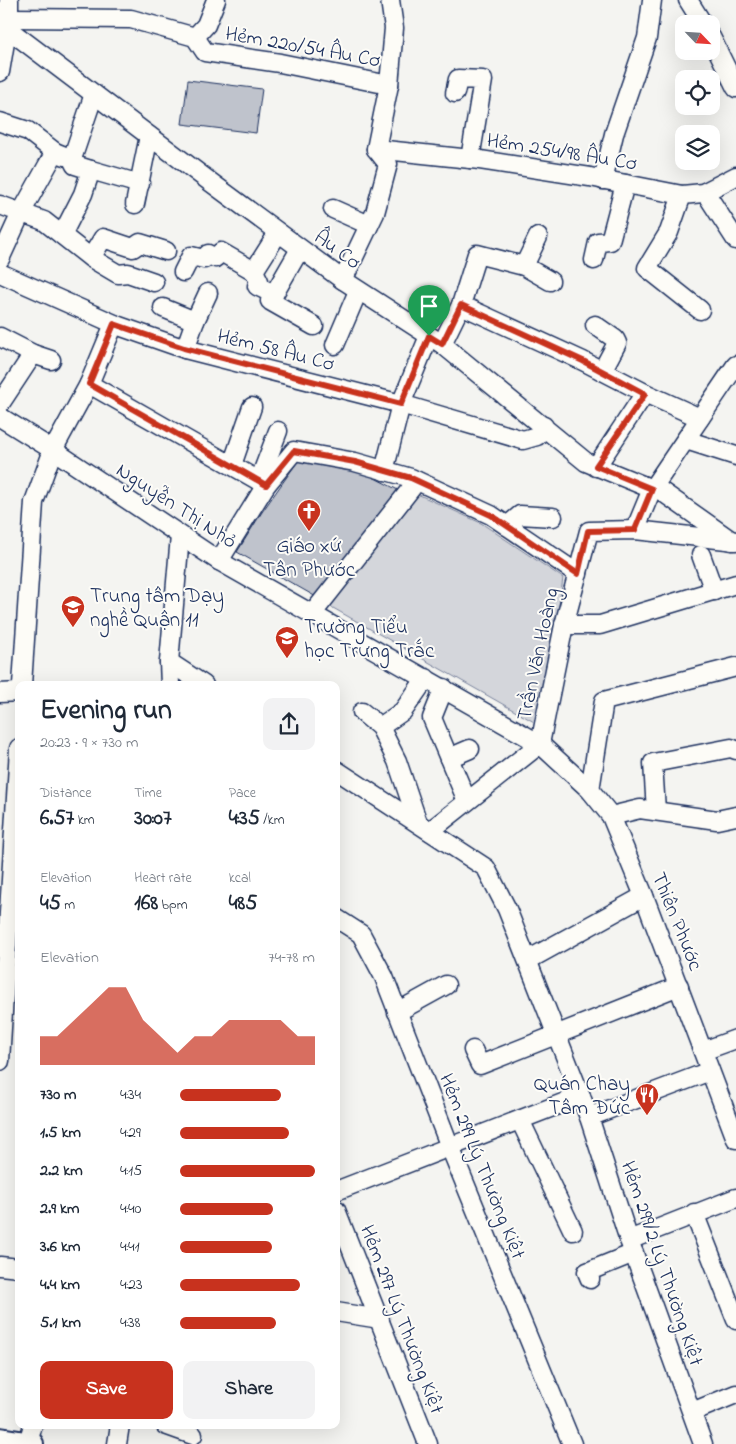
<!DOCTYPE html>
<html lang="en">
<head>
<meta charset="utf-8">
<style>
	:root { --surface:#fff; --page:#f2f2f3; --text:#1f2937; --muted:#747a83; --accent:#c8321e }
	body { margin:0; font-family:"Indie Flower",sans-serif; background:var(--page); color:var(--text); height:100vh; display:flex; flex-direction:column; font-size:19px; white-space:nowrap }
	* { box-sizing:border-box; margin:0 }
	p { font-size:16px; color:var(--muted) }
	.icon { flex:none; width:28px; height:28px; fill:none; stroke:currentColor; stroke-width:2; stroke-linecap:round; stroke-linejoin:round }
	.map { position:relative; flex:1; overflow:hidden }
	.details { position:absolute; left:15px; top:681px; width:325px; height:748px; display:flex; flex-direction:column; background:var(--surface); border-radius:10px; box-shadow:0 5px 20px #0002 }
	.details>* { flex:none }
	.needle { width:32px; rotate:115deg }
	.buttons { position:absolute; left:675px; top:15px; display:grid; gap:10px }
	.buttons a { display:grid; place-items:center; width:45px; height:45px; border-radius:10px; background:var(--surface); box-shadow:0 5px 20px #0002; font-size:25px }
	.pin { position:absolute; display:grid; place-items:center; width:42px; height:42px; color:#fff; margin:-51px -21px; border-radius:50% 50% 50% 0; rotate:-45deg; box-shadow:0 0 5px #0007 }
	.pin .icon { rotate:45deg }
	.round { display:grid; place-items:center; flex:none; width:52px; height:52px; border-radius:10px; background:var(--page) }
	.head { display:flex; align-items:center; justify-content:space-between; height:85px; padding:0 25px }
	h1 { font-size:28px; font-weight:800; line-height:38px }
	.stats { display:grid; grid-template-columns:repeat(3,1fr); gap:8px; height:85px; padding:5px 25px }
	.stats div { display:grid; align-content:center }
	.stats b { font-size:21px; font-weight:800 }
	.stats small { font-size:14px; font-weight:400 }
	.stats p { font-size:14px }
	.chart { height:140px; padding:10px 25px }
	.chart p { display:flex; justify-content:space-between }
	.chart svg { width:100%; height:90px; margin-top:5px; fill:var(--accent); opacity:.7 }
	.cta { display:flex; gap:10px; margin-top:auto; padding:10px 25px }
	.cta a { flex:1; height:58px; border-radius:10px; background:var(--accent); color:#fff; font-size:20px; font-weight:800; line-height:58px; text-align:center }
	.cta a+a { background:var(--page); color:var(--text) }
	ul { padding:0 25px; list-style:none; font-size:16px }
	li { display:grid; grid-template-columns:80px 60px 1fr; align-items:center; height:38px }
	li i { height:12px; border-radius:6px; background:var(--accent) }
	.map>svg:first-child { display:block }
	.green { fill:#d4d6db; stroke:#78829c }
	.building { fill:#bfc3cc; stroke:#1b2f5e }
	.lines { fill:none; stroke-linecap:round; stroke-linejoin:round }
	.minor-casing { stroke:#1b2f5e; stroke-width:21 }
	.major-casing { stroke:#1b2f5e; stroke-width:26 }
	.minor { stroke:#fdfcf7; stroke-width:18 }
	.major { stroke:#fdfcf7; stroke-width:22 }
	.route-casing { stroke:#fff; stroke-width:10 }
	.route { stroke:#c8321e; stroke-width:6 }
	.labels { text-anchor:middle; stroke-width:4; stroke-linejoin:round; paint-order:stroke }
	.street-label { font-size:21px; fill:#1b2f5e; stroke:#fdfcf7 }
	.poi-label { font-size:21px; fill:#1b2f5e; stroke:#fdfcf7; text-anchor:start }
</style>
</head>
<body>
<div class="map">
<svg width="736" height="1444" viewBox="0 0 736 1444">
	<rect width="100%" height="100%" fill="#f4f4f1"/>
	<filter id="ink" filterUnits="userSpaceOnUse"><feTurbulence type="fractalNoise" baseFrequency=".02" numOctaves="2"/><feDisplacementMap in="SourceGraphic" scale="10" xChannelSelector="R" yChannelSelector="G"/><feConvolveMatrix kernelMatrix="1 2 1 2 8 2 1 2 1" color-interpolation-filters="sRGB"/></filter>
	<g filter="url(#ink)">
		<polygon class="green" points="415,493 481,523 563,578 543,727 326,604"/>
		<g class="building">
			<polygon points="188,80 262,89 256,133 182,124"/>
			<polygon points="298,461 367,474 400,491 318,598 237,552 262,512"/>
		</g>
		<g class="lines">
			<g class="minor-casing">
				<g id="minor">
					<polyline points="688,0 703,24"/>
					<polyline points="9,18 131,19 195,37 205,52 280,63 389,85"/>
					<polyline points="0,23 209,181 343,280 442,344 586,462 652,489"/>
					<polyline points="195,37 206,25 216,0"/>
					<polyline points="711,37 736,88"/>
					<polyline points="0,72 9,18 9,0"/>
					<polyline points="455,93 458,79 483,80 470,159"/>
					<polyline points="0,122 28,131 55,152 65,156"/>
					<polyline points="376,149 480,160 590,177 682,195 703,193 736,176"/>
					<polyline points="91,170 140,184"/>
					<polyline points="603,180 614,134 647,38 652,0"/>
					<polyline points="705,192 736,240"/>
					<polyline points="682,195 669,232 647,268 700,310"/>
					<polyline points="135,204 149,136"/>
					<polyline points="0,205 44,221 91,258 118,274 128,273 154,282"/>
					<polyline points="333,209 369,225"/>
					<polyline points="62,235 83,194 91,170 75,165 72,159 94,94"/>
					<polyline points="300,249 270,301 314,326"/>
					<polyline points="91,258 103,238 133,248 140,243 166,251"/>
					<polyline points="0,259 21,213 55,152"/>
					<polyline points="594,260 598,242 610,241 625,184"/>
					<polyline points="524,266 538,237"/>
					<polyline points="254,271 278,233"/>
					<polyline points="183,272 191,256 204,259 208,254 215,258 221,252 254,271 259,281 257,286 274,294"/>
					<polyline points="0,273 119,326 185,349 401,404 523,440 537,436 544,426"/>
					<polyline points="343,280 375,213 388,164 376,149 389,85 394,28 390,0"/>
					<polyline points="461,305 583,361 645,393 700,418"/>
					<polyline points="163,308 195,321"/>
					<polyline points="595,325 615,339 617,343 602,371"/>
					<polyline points="0,337 33,354 51,360"/>
					<polyline points="442,344 461,305 477,254 524,266 550,281"/>
					<polyline points="335,345 358,291"/>
					<polyline points="185,349 195,321 208,293"/>
					<polyline points="89,384 266,485"/>
					<polyline points="0,404 33,354"/>
					<polyline points="0,417 53,450 219,561 540,744 590,790 611,816 644,896 736,1139"/>
					<polyline points="686,440 736,456"/>
					<polyline points="232,465 252,407"/>
					<polyline points="596,467 645,393"/>
					<polyline points="384,471 401,404 429,336"/>
					<polyline points="259,481 278,431"/>
					<polyline points="654,486 732,541"/>
					<polyline points="507,526 520,515 553,517"/>
					<polyline points="635,530 652,489 736,365"/>
					<polyline points="701,555 714,591"/>
					<polyline points="219,561 266,485 294,451 355,462 411,478 491,515 578,574"/>
					<polyline points="313,613 417,481"/>
					<polyline points="564,625 600,625 736,584"/>
					<polyline points="169,662 204,685"/>
					<polyline points="22,685 34,502 53,450 89,384 114,324"/>
					<polyline points="170,685 169,662 180,536"/>
					<polyline points="444,688 432,718 467,801"/>
					<polyline points="0,693 19,692"/>
					<polyline points="362,712 380,727 397,761 418,823"/>
					<polyline points="380,727 403,711 426,678"/>
					<polyline points="540,744 564,625 589,531 635,530 736,541"/>
					<polyline points="449,758 470,749"/>
					<polyline points="336,770 486,868 507,909 589,1117 629,1240 703,1444"/>
					<polyline points="590,790 604,701 736,667"/>
					<polyline points="656,811 653,763 731,748 736,750"/>
					<polyline points="611,816 640,809 717,820 736,816"/>
					<polyline points="430,831 540,744"/>
					<polyline points="336,918 361,934 384,977 450,1147 572,1444"/>
					<polyline points="528,960 644,896"/>
					<polyline points="397,1012 446,985"/>
					<polyline points="473,1050 480,1065 679,986"/>
					<polyline points="703,1051 736,1039"/>
					<polyline points="0,1061 19,748"/>
					<polyline points="589,1117 710,1071"/>
					<polyline points="520,1120 573,1231"/>
					<polyline points="336,1191 581,1096"/>
					<polyline points="336,1210 428,1444"/>
					<polyline points="694,1213 736,1320"/>
					<polyline points="629,1240 736,1198"/>
					<polyline points="0,1266 19,1268"/>
					<polyline points="590,1279 587,1272 634,1253"/>
					<polyline points="336,1312 380,1319"/>
					<polyline points="692,1412 736,1394"/>
					<polyline points="165,1425 193,1435"/>
					<polyline points="28,1443 33,1425"/>
					<polyline points="117,1444 120,1425"/>
				</g>
			</g>
			<g class="major-casing">
				<polyline id="major" points="0,1439 32,1444"/>
			</g>
			<use href="#minor" class="minor"/>
			<use href="#major" class="major"/>
		</g>
	</g>
	<g class="lines" filter="url(#ink)">
		<g class="route-casing">
			<polygon id="route" points="461,305 583,361 645,394 596,466 652,489 635,530 588,531 578,574 491,515 411,478 355,462 294,451 266,485 89,384 114,324 184,348 401,404 429,336 442,344"/>
		</g>
		<use href="#route" class="route"/>
	</g>
	<defs>
		<g id="church-pin" transform="scale(1.25)"><path d="M0 17L-7.5 6A9.5 9.5 0 1 1 7.5 6Z" fill="#c8321e" stroke="#fdfcf7"/><path d="M-1.2-6h2.4v3.5h3.3v2.4h-3.3V6h-2.4V-.1h-3.3v-2.4h3.3Z" fill="#fff"/></g>
		<g id="school-pin" transform="scale(1.25)"><path d="M0 17L-7.5 6A9.5 9.5 0 1 1 7.5 6Z" fill="#c8321e" stroke="#fdfcf7"/><path d="M0-5L7-2L0 1L-7-2ZM-4 1L0 2.5L4 1V4Q0 6-4 4Z" fill="#fff"/></g>
		<g id="restaurant-pin" transform="scale(1.25)"><path d="M0 17L-7.5 6A9.5 9.5 0 1 1 7.5 6Z" fill="#c8321e" stroke="#fdfcf7"/><path d="M-5-6h1v4h1v-4h1v4h1v-4h1v5L-1.5 .5V6h-2V.5L-5-1ZM5-6V6H3V1.5H1.5Q1.5-4 5-6Z" fill="#fff"/></g>
	</defs>
	<g fill-rule="evenodd">
		<use href="#church-pin" x="309" y="511"/>
		<use href="#school-pin" x="73" y="607"/>
		<use href="#school-pin" x="287" y="638"/>
		<use href="#restaurant-pin" x="647" y="1095"/>
	</g>
	<g class="labels">
		<g class="street-label">
			<text transform="translate(303 46) rotate(10)" y="7">Hẻm 220/54 Âu Cơ</text>
			<text transform="translate(562 151) rotate(9)" y="7">Hẻm 254/98 Âu Cơ</text>
			<text transform="translate(338 249) rotate(36)" y="7">Âu Cơ</text>
			<text transform="translate(276 349) rotate(14)" y="7">Hẻm 58 Âu Cơ</text>
			<text transform="translate(177 505) rotate(33)" y="7">Nguyễn Thị Nhỏ</text>
			<text transform="translate(537 654) rotate(-78)" y="7">Trần Văn Hoàng</text>
			<text transform="translate(678 921) rotate(68)" y="7">Thiên Phước</text>
			<text transform="translate(483 1166) rotate(68)" y="7">Hẻm 299 Lý Thường Kiệt</text>
			<text transform="translate(663 1263) rotate(71)" y="7">Hẻm 299/2 Lý Thường Kiệt</text>
			<text transform="translate(403 1319) rotate(69)" y="7">Hẻm 297 Lý Thường Kiệt</text>
		</g>
		<g class="poi-label">
			<text x="309" y="552" text-anchor="middle">Giáo xứ<tspan x="309" dy="24">Tân Phước</tspan></text>
			<text x="90" y="602">Trung tâm Dạy<tspan x="90" dy="24">nghề Quận 11</tspan></text>
			<text x="304" y="633">Trường Tiểu<tspan x="304" dy="24">học Trưng Trắc</tspan></text>
			<text x="630" y="1090" text-anchor="end">Quán Chay<tspan x="630" dy="24">Tâm Đức</tspan></text>
		</g>
	</g>
</svg>
<div class="buttons">
<a><svg class="needle" viewBox="-14 -14 28 28"><path d="M0-13l5 13h-10z" fill="#e53935"/><path d="M0 13l5-13h-10z" fill="#747a83"/></svg></a>
<a><svg class="icon" aria-label="locate" viewBox="0 0 24 24"><circle cx="12" cy="12" r="6"/><path d="M12 2v4M12 18v4M2 12h4M18 12h4"/></svg></a>
<a><svg class="icon" aria-label="layers" viewBox="0 0 24 24"><path d="M12 4l9 5-9 5-9-5zM3 14l9 5 9-5"/></svg></a>
</div>
<div class="pin" style="left:429px;top:336px;background:#1e9e55"><svg class="icon" aria-label="arrive" viewBox="0 0 24 24"><path d="M6 21V4h12l-3 4 3 4H6"/></svg></div>
<section class="details">
<div class="head"><div><h1>Evening run</h1><p>20:23 · 9 × 730 m</p></div><a class="round"><svg class="icon" aria-label="share" viewBox="0 0 24 24"><path d="M12 15V3M7 8l5-5 5 5M5 13v7h14v-7"/></svg></a></div>
<div class="stats">
<div><p>Distance</p><b>6.57<small> km</small></b></div>
<div><p>Time</p><b>30:07</b></div>
<div><p>Pace</p><b>4:35<small> /km</small></b></div>
</div>
<div class="stats">
<div><p>Elevation</p><b>45<small> m</small></b></div>
<div><p>Heart rate</p><b>168<small> bpm</small></b></div>
<div><p>kcal</p><b>485</b></div>
</div>
<div class="chart"><p><span>Elevation</span>74–78 m</p>
<svg viewBox="0 0 160 44" preserveAspectRatio="none"><path d="M0 44V30L10 30L20 22L30 14L40 6L50 6L60 22L70 30L80 38L90 30L100 30L110 22L120 22L130 22L140 22L150 30L160 30V44z"/></svg>
</div>
<ul>
<li><b>730 m</b>4:34<i style="width:75%"></i></li>
<li><b>1.5 km</b>4:29<i style="width:81%"></i></li>
<li><b>2.2 km</b>4:15<i style="width:100%"></i></li>
<li><b>2.9 km</b>4:40<i style="width:69%"></i></li>
<li><b>3.6 km</b>4:41<i style="width:68%"></i></li>
<li><b>4.4 km</b>4:23<i style="width:89%"></i></li>
<li><b>5.1 km</b>4:38<i style="width:71%"></i></li>
</ul>
<div class="cta"><a>Save</a><a>Share</a></div>
</section>
</div>
</body>
</html>
